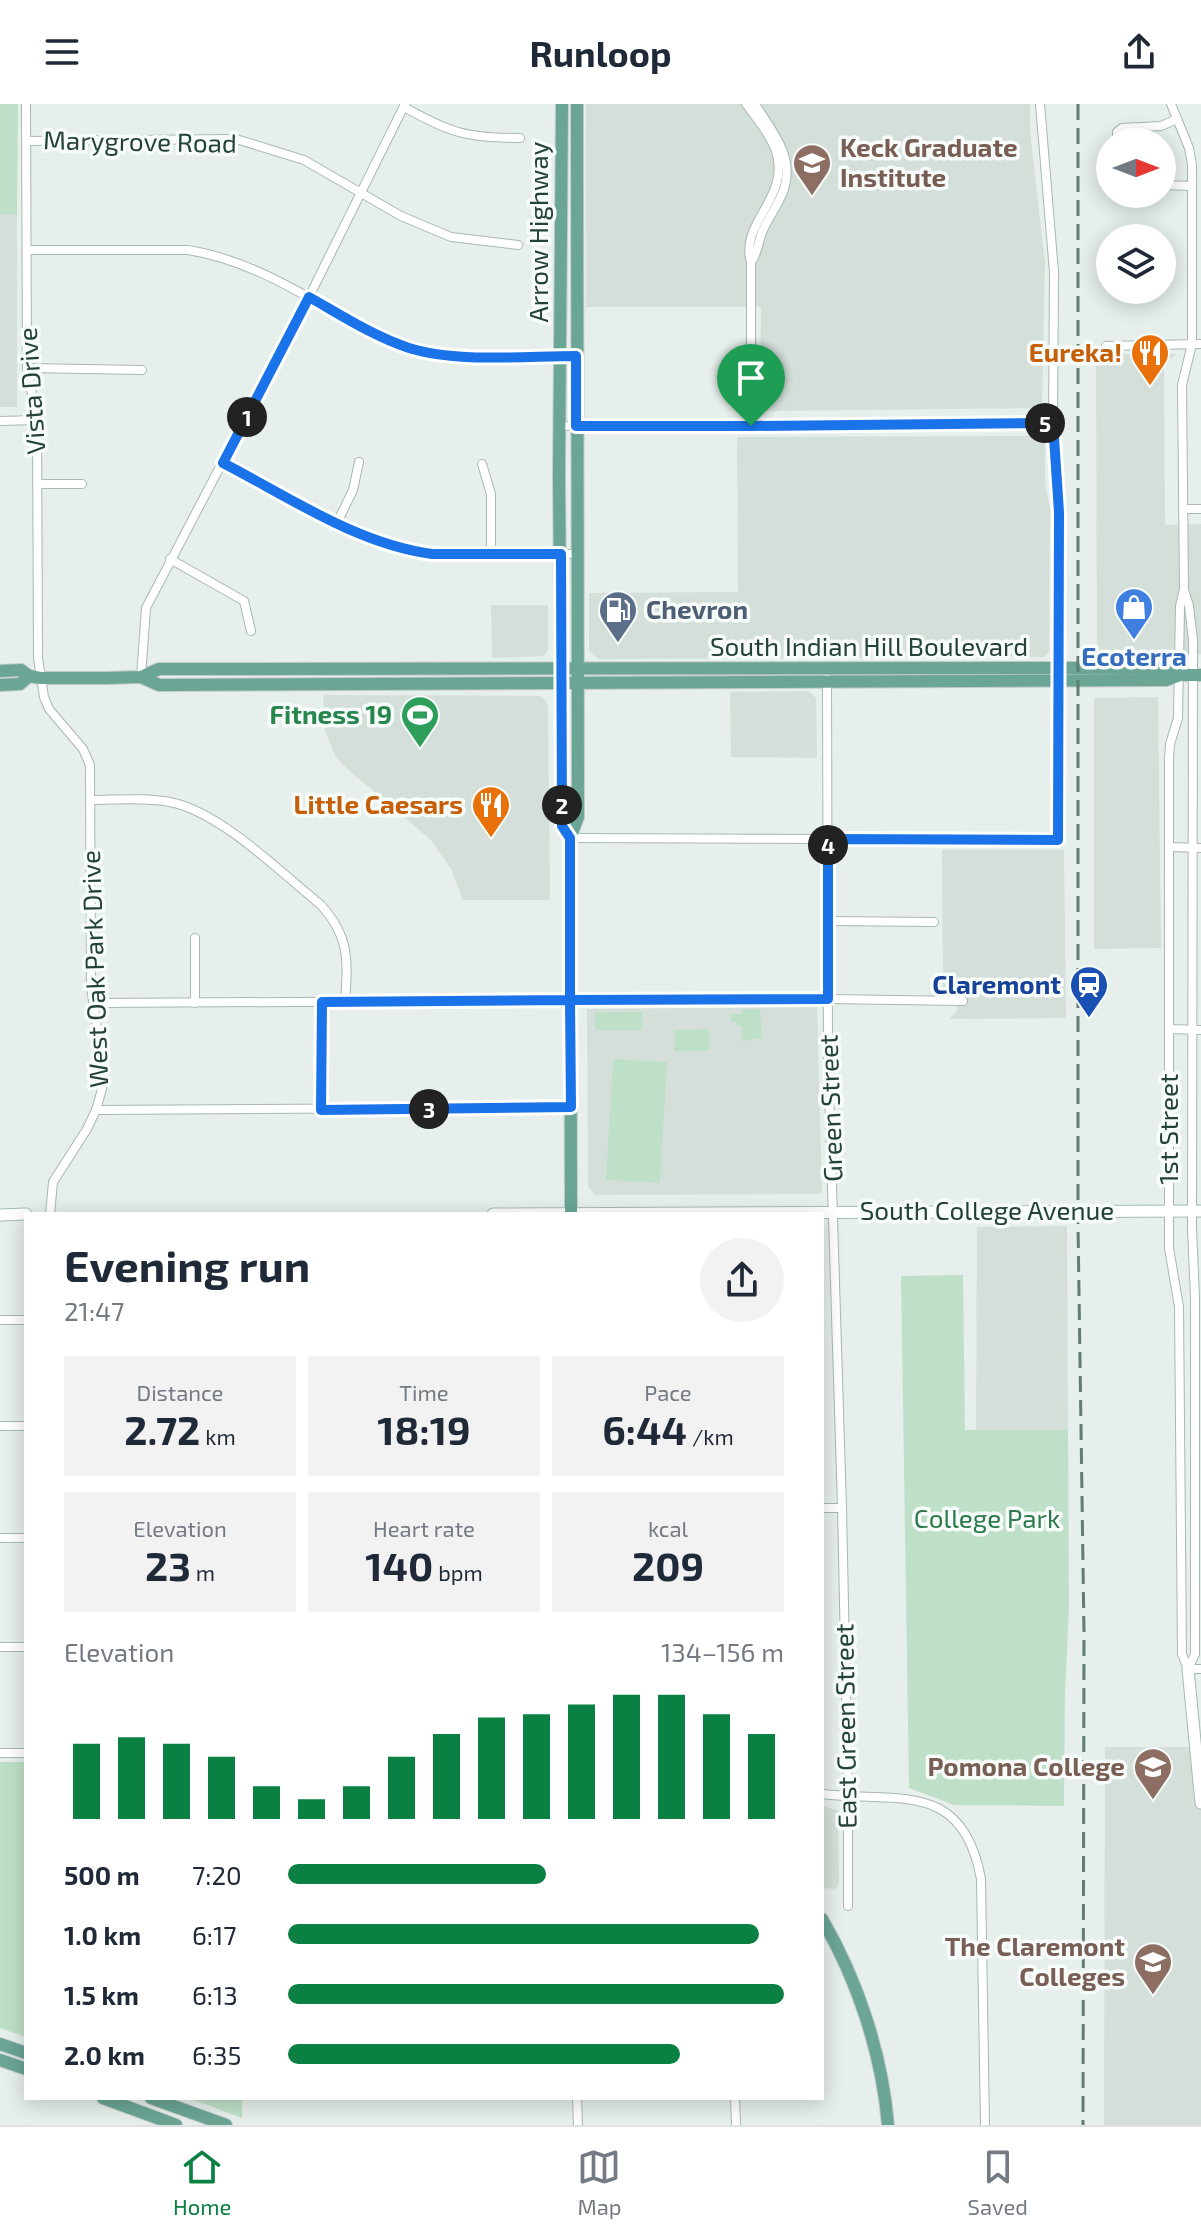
<!DOCTYPE html>
<html lang="en">
<head>
<meta charset="utf-8">
<style>
	:root { --surface:#fff; --page:#f2f2f3; --text:#1f2937; --muted:#747a83; --line:#e0e1e3; --accent:#0b8043 }
	body { margin:0; font-family:"Exo 2",sans-serif; background:var(--page); color:var(--text); height:100vh; display:flex; flex-direction:column; font-size:30px; white-space:nowrap }
	* { box-sizing:border-box; margin:0 }
	p { font-size:26px; color:var(--muted) }
	.icon { flex:none; width:44px; height:44px; fill:none; stroke:currentColor; stroke-width:2; stroke-linecap:round; stroke-linejoin:round }
	.map { position:relative; flex:1; overflow:hidden }
	.sheet { position:absolute; left:24px; top:1108px; width:800px; height:888px; display:flex; flex-direction:column; background:var(--surface); border-radius:0px; box-shadow:0 4px 20px #0003 }
	.sheet>* { flex:none }
	.needle { width:52px; rotate:90deg }
	.tools { position:absolute; left:1096px; top:24px; display:grid; gap:16px }
	.tools a { display:grid; place-items:center; width:80px; height:80px; border-radius:50%; background:var(--surface); box-shadow:0 4px 20px #0003; font-size:40px }
	.pin { position:absolute; display:grid; place-items:center; width:68px; height:68px; color:#fff; margin:-82px -34px; border-radius:50% 50% 50% 0; rotate:-45deg; box-shadow:0 0 8px #0007 }
	.pin .icon { rotate:45deg }
	.km { position:absolute; width:40px; height:40px; margin:-20px; border-radius:50%; background:#222; color:#fff; font-size:22px; line-height:40px; text-align:center }
	.round { display:grid; place-items:center; flex:none; width:84px; height:84px; border-radius:42px; background:var(--page) }
	.headline { display:flex; align-items:center; justify-content:space-between; height:136px; padding:0 40px }
	h1 { font-size:44px; font-weight:700; line-height:60px }
	.metrics { display:grid; grid-template-columns:repeat(3,1fr); gap:12px; height:136px; padding:8px 40px }
	.metrics div { display:grid; align-content:center; border-radius:0px; background:var(--page); text-align:center }
	.metrics b { font-size:40px; font-weight:700 }
	.metrics small { font-size:22px; font-weight:400 }
	.metrics p { font-size:22px }
	.chart { height:224px; padding:16px 40px }
	.chart p { display:flex; justify-content:space-between }
	.chart svg { width:100%; height:144px; margin-top:8px; stroke:var(--accent); stroke-width:6 }
	ul { padding:0 40px; list-style:none; font-size:26px }
	li { display:grid; grid-template-columns:128px 96px 1fr; align-items:center; height:60px }
	li i { height:20px; border-radius:10px; background:var(--accent) }
	header { display:flex; justify-content:space-between; align-items:center; height:104px; padding:0 40px; background:var(--surface); font-size:36px; font-weight:700 }
	.tab-bar { display:flex; justify-content:space-around; align-items:center; height:112px; border-top:2px solid var(--line); background:var(--surface); font-size:22px; color:var(--muted) }
	.tab-bar a { display:grid; justify-items:center; gap:4px }
	.tab-bar .current { color:var(--accent) }
	.map>svg:first-child { display:block }
	.built { fill:#d4dfda }
	.green { fill:#bfe0c8 }
	.lines { fill:none; stroke-linecap:round; stroke-linejoin:round }
	.street-casing { stroke:#a8b8b2; stroke-width:10 }
	.secondary-casing { stroke:#a4bbb3; stroke-width:13 }
	.primary-casing { stroke:#c2cac8; stroke-width:14 }
	.street { stroke:#fff; stroke-width:8 }
	.secondary { stroke:#fff; stroke-width:11 }
	.primary { stroke:#6aa596; stroke-width:12 }
	.rail { stroke:#5f7d75; stroke-width:3; stroke-dasharray:16 8; stroke-linecap:butt }
	.route-casing { stroke:#fff; stroke-width:16 }
	.route { stroke:#1a73e8; stroke-width:10 }
	.labels { text-anchor:middle; stroke-width:7; stroke-linejoin:round; paint-order:stroke }
	.street-label { font-size:26px; fill:#24423a; stroke:#f7fbf9 }
	.education-label { font-size:26px; font-weight:bold; fill:#785e54; stroke:#f7fbf9; text-anchor:end }
	.food-label { font-size:26px; font-weight:bold; fill:#c56008; stroke:#f7fbf9; text-anchor:end }
	.service-label { font-size:26px; font-weight:bold; fill:#4e5e75; stroke:#f7fbf9; text-anchor:start }
	.shop-label { font-size:26px; font-weight:bold; fill:#366cbe; stroke:#f7fbf9 }
	.leisure-label { font-size:26px; font-weight:bold; fill:#27864d; stroke:#f7fbf9; text-anchor:end }
	.transit-label { font-size:26px; font-weight:bold; fill:#164399; stroke:#f7fbf9; text-anchor:end }
	.park-label { font-size:26px; fill:#2d7a4b; stroke:#f7fbf9 }
</style>
</head>
<body>
<header><svg class="icon" aria-label="menu" viewBox="0 0 24 24"><path d="M4 6h16M4 12h16M4 18h16"/></svg>Runloop<svg class="icon" aria-label="share" viewBox="0 0 24 24"><path d="M12 15V3M7 8l5-5 5 5M5 13v7h14v-7"/></svg></header>
<div class="map">
<svg width="1201" height="2021" viewBox="0 0 1201 2021">
	<rect width="100%" height="100%" fill="#e6efeb"/>
	<g class="built">
		<polygon points="586,0 1030,0 1030,27 1045,159 1042,304 767,307 760,299 761,203 586,203"/>
		<rect x="0" y="110" width="17" height="193"/>
		<polygon points="1096,250 1176,250 1164,260 1165,421 1201,420 1201,550 1097,551"/>
		<polygon points="1041,332 1045,337 1045,379 1050,405 1049,547 1045,553 599,555 589,547 589,489 738,488 737,333"/>
		<polygon points="491,501 548,501 548,546 544,552 492,554"/>
		<polygon points="809,587 816,594 817,654 731,653 730,588"/>
		<polygon points="323,591 540,592 545,596 548,602 550,796 463,796 451,765 431,736 344,662 335,651 325,627"/>
		<polygon points="1158,593 1161,844 1094,845 1094,594"/>
		<polygon points="942,746 1064,746 1066,914 949,915 956,909 958,900 950,887 943,886"/>
		<polygon points="817,903 822,1088 818,1090 595,1091 588,1083 587,905"/>
		<polygon points="1067,1122 1068,1326 976,1326 977,1123"/>
		<polygon points="1105,1643 1201,1643 1201,2021 1104,2021"/>
		<polygon points="822,1702 838,1706 839,1779 836,1785 824,1784 822,1782"/>
	</g>
	<g class="green">
		<polygon points="0,0 18,0 17,110 0,110"/>
		<polygon points="742,905 760,905 762,934 742,937 741,922 737,922 736,918 731,918 730,910 742,910"/>
		<rect x="595" y="908" width="47" height="18"/>
		<polygon points="709,925 709,947 674,947 674,926"/>
		<polygon points="613,955 667,958 660,1079 606,1076"/>
		<polygon points="963,1171 965,1326 1068,1326 1069,1504 1065,1587 1064,1702 954,1701 909,1684 901,1172"/>
		<polygon points="0,1658 26,1658 26,1933 0,1924"/>
		<polygon points="189,1994 242,1994 242,2014"/>
	</g>
	<g class="lines">
		<g class="street-casing">
			<g id="street">
				<polyline points="26,0 27,264 37,316 38,554 44,593 49,605 83,645 90,661 91,883 100,944 102,985 96,1006 87,1025 53,1078 50,1110"/>
				<path d="M 746,0 C 757,15 770,30 776,47 C 791,94 739,119 751,158 L 751,322"/>
				<polyline points="1171,0 1189,44 1192,61 1192,240 1182,281 1184,485 1180,502 1178,614 1170,640 1169,655 1169,1144 1179,1203 1182,1550 1188,1565"/>
				<path d="M 404,3 C 450,29 467,34 520,34"/>
				<polyline points="27,37 236,35 304,56 401,112 451,133 518,141"/>
				<polyline points="1117,38 1117,28 1122,24 1161,22 1177,15"/>
				<polyline points="1162,81 1192,82"/>
				<path d="M 27,146 L 188,146 C 244,155 291,183 340,211 C 363,223 386,238 411,245 C 464,259 523,252 576,252"/>
				<path d="M 751,158 C 759,148 758,135 764,124 C 770,111 780,98 784,85 C 795,52 771,26 755,0"/>
				<polyline points="1106,242 1201,240"/>
				<polyline points="27,264 142,266"/>
				<polyline points="0,317 37,316"/>
				<polyline points="560,322 1053,319"/>
				<path d="M 223,359 C 289,393 357,440 432,450 L 577,450"/>
				<polyline points="482,360 491,390 491,450"/>
				<polyline points="37,380 82,380"/>
				<polyline points="1183,405 1201,405"/>
				<polyline points="337,419 353,386 359,358"/>
				<polyline points="170,455 244,497 251,527"/>
				<polyline points="1184,486 1189,502 1193,536 1192,1124 1195,1194 1195,1550 1188,1565"/>
				<polyline points="141,573 146,504 309,193 405,0"/>
				<polyline points="827,575 828,953 842,1404 848,1692 848,1802"/>
				<path d="M 91,696 C 117,696 144,693 170,698 C 221,708 281,769 321,801 C 350,833 348,857 345,898"/>
				<polyline points="570,734 1058,736 1059,408 1053,319 1054,168 1040,0"/>
				<polyline points="1169,743 1201,744"/>
				<polyline points="828,817 934,818"/>
				<polyline points="195,834 195,899"/>
				<polyline points="94,899 828,895 963,897"/>
				<polyline points="1169,925 1201,926"/>
				<polyline points="96,1006 571,1003"/>
				<polyline points="321,1006 322,898"/>
				<polyline points="0,1216 26,1216"/>
				<polyline points="0,1322 26,1322"/>
				<polyline points="822,1404 842,1404"/>
				<polyline points="0,1434 26,1434"/>
				<polyline points="0,1543 26,1543"/>
				<polyline points="1188,1565 1201,1565"/>
				<polyline points="0,1649 26,1649"/>
				<path d="M 822,1690 C 897,1699 963,1675 981,1775 L 985,2021"/>
				<polyline points="577,1994 578,2021"/>
				<polyline points="735,1994 736,2021"/>
			</g>
		</g>
		<g class="secondary-casing">
			<g id="secondary">
				<polyline points="493,1110 1201,1107"/>
				<polyline points="0,1111 26,1110"/>
				<polyline points="1188,1565 1201,1699"/>
			</g>
		</g>
		<g class="primary-casing">
			<g id="primary">
				<polyline points="562,0 559,370 562,722 570,734"/>
				<polyline points="0,567 21,566 29,572 41,574 106,574 141,573 159,565 1087,564 1166,565 1180,571"/>
				<polyline points="141,573 159,581 1166,576 1180,571 1201,571"/>
				<polyline points="0,581 20,580 29,572"/>
				<polyline points="571,1110 570,734 578,713 577,0"/>
				<path d="M 822,1815 C 858,1877 882,1950 888,2021"/>
				<polyline points="0,1940 26,1949"/>
				<polyline points="0,1956 26,1965"/>
				<polyline points="103,1994 176,2021"/>
				<polyline points="151,1994 226,2021"/>
			</g>
		</g>
		<use href="#street" class="street"/>
		<use href="#secondary" class="secondary"/>
		<use href="#primary" class="primary"/>
		<polyline class="rail" points="1078,0 1078,1120 1084,1529 1083,2021"/>
	</g>
	<g class="lines">
		<g class="route-casing">
			<path id="route" d="M 751,322 L 576,322 L 576,252 C 526,252 456,259 409,244 C 373,232 341,211 309,193 L 223,359 C 289,393 357,440 432,450 L 561,450 L 562,722 L 570,734 L 570,896 L 322,898 L 321,1006 L 571,1003 L 570,896 L 828,895 L 828,735 L 1058,736 L 1059,408 L 1053,319 L 751,322"/>
		</g>
		<use href="#route" class="route"/>
	</g>
	<defs>
		<g id="university-pin" transform="scale(2)"><path d="M0 17L-7.5 6A9.5 9.5 0 1 1 7.5 6Z" fill="#8d6e63" stroke="#f7fbf9"/><path d="M0-5L7-2L0 1L-7-2ZM-4 1L0 2.5L4 1V4Q0 6-4 4Z" fill="#fff"/></g>
		<g id="restaurant-pin" transform="scale(2)"><path d="M0 17L-7.5 6A9.5 9.5 0 1 1 7.5 6Z" fill="#e8710a" stroke="#f7fbf9"/><path d="M-5-6h1v4h1v-4h1v4h1v-4h1v5L-1.5 .5V6h-2V.5L-5-1ZM5-6V6H3V1.5H1.5Q1.5-4 5-6Z" fill="#fff"/></g>
		<g id="shop-pin" transform="scale(2)"><path d="M0 17L-7.5 6A9.5 9.5 0 1 1 7.5 6Z" fill="#3f7fe0" stroke="#f7fbf9"/><path d="M-5-2.5h2.3a2.7 3.5 0 0 1 5.4 0H5L5.5 6h-11ZM-1.5-2.5h3a1.5 2.3 0 0 0-3 0Z" fill="#fff"/></g>
		<g id="fuel-pin" transform="scale(2)"><path d="M0 17L-7.5 6A9.5 9.5 0 1 1 7.5 6Z" fill="#5c6f8a" stroke="#f7fbf9"/><path d="M-5.5-6h7V0h2V4h1.3V-2.5L3-4.5l.8-.8L6-3V5H2.5V1h-1V6h-7ZM-4.2-4.7v3.2H.2V-4.7Z" fill="#fff"/></g>
		<g id="stadium-pin" transform="scale(2)"><path d="M0 17L-7.5 6A9.5 9.5 0 1 1 7.5 6Z" fill="#2e9e5b" stroke="#f7fbf9"/><path d="M0-5a6.5 5 0 1 0 0 10a6.5 5 0 1 0 0-10ZM-3.5-1.8h7v3.6h-7Z" fill="#fff"/></g>
		<g id="station-pin" transform="scale(2)"><path d="M0 17L-7.5 6A9.5 9.5 0 1 1 7.5 6Z" fill="#1a4fb4" stroke="#f7fbf9"/><path d="M-3-6H3Q5-6 5-4V2Q5 4 3 4L4.5 6H3L1.5 4h-3L-3 6H-4.5L-3 4Q-5 4-5 2V-4Q-5-6-3-6ZM-3.5-4v3h7v-3ZM-3.5 1v1.5H-2V1ZM2 1v1.5H3.5V1Z" fill="#fff"/></g>
	</defs>
	<g fill-rule="evenodd">
		<use href="#university-pin" x="812" y="59"/>
		<use href="#restaurant-pin" x="1150" y="249"/>
		<use href="#shop-pin" x="1134" y="503"/>
		<use href="#fuel-pin" x="618" y="506"/>
		<use href="#stadium-pin" x="420" y="611"/>
		<use href="#restaurant-pin" x="491" y="701"/>
		<use href="#station-pin" x="1089" y="881"/>
		<use href="#university-pin" x="1153" y="1663"/>
		<use href="#university-pin" x="1153" y="1858"/>
	</g>
	<g class="labels">
		<g class="street-label">
			<text transform="translate(140 38) rotate(1)" y="9">Marygrove Road</text>
			<text transform="translate(539 128) rotate(-90)" y="9">Arrow Highway</text>
			<text transform="translate(32 287) rotate(-94)" y="9">Vista Drive</text>
			<text x="869" y="552">South Indian Hill Boulevard</text>
			<text transform="translate(95 865) rotate(-92)" y="9">West Oak Park Drive</text>
			<text transform="translate(831 1004) rotate(-92)" y="9">Green Street</text>
			<text transform="translate(1169 1025) rotate(-90)" y="9">1st Street</text>
			<text x="987" y="1116">South College Avenue</text>
			<text transform="translate(846 1622) rotate(-91)" y="9">East Green Street</text>
		</g>
		<g class="education-label">
			<text x="840" y="53" text-anchor="start">Keck Graduate<tspan x="840" dy="30">Institute</tspan></text>
			<text x="1125" y="1672">Pomona College</text>
			<text x="1125" y="1852">The Claremont<tspan x="1125" dy="30">Colleges</tspan></text>
		</g>
		<g class="food-label">
			<text x="1122" y="258">Eureka!</text>
			<text x="463" y="710">Little Caesars</text>
		</g>
		<g class="service-label">
			<text x="646" y="515">Chevron</text>
		</g>
		<g class="shop-label">
			<text x="1134" y="562">Ecoterra</text>
		</g>
		<g class="leisure-label">
			<text x="392" y="620">Fitness 19</text>
		</g>
		<g class="transit-label">
			<text x="1061" y="890">Claremont</text>
		</g>
		<g class="park-label">
			<text x="987" y="1424">College Park</text>
		</g>
	</g>
</svg>
<div class="tools">
<a><svg class="needle" viewBox="-14 -14 28 28"><path d="M0-13l5 13h-10z" fill="#e53935"/><path d="M0 13l5-13h-10z" fill="#747a83"/></svg></a>
<a><svg class="icon" aria-label="layers" viewBox="0 0 24 24"><path d="M12 4l9 5-9 5-9-5zM3 14l9 5 9-5"/></svg></a>
</div>
<div class="pin" style="left:751px;top:322px;background:#1e9e55"><svg class="icon" aria-label="arrive" viewBox="0 0 24 24"><path d="M6 21V4h12l-3 4 3 4H6"/></svg></div>
<b class="km" style="left:247px;top:313px">1</b>
<b class="km" style="left:562px;top:701px">2</b>
<b class="km" style="left:429px;top:1005px">3</b>
<b class="km" style="left:828px;top:741px">4</b>
<b class="km" style="left:1045px;top:319px">5</b>
<section class="sheet">
<div class="headline"><div><h1>Evening run</h1><p>21:47</p></div><a class="round"><svg class="icon" aria-label="share" viewBox="0 0 24 24"><path d="M12 15V3M7 8l5-5 5 5M5 13v7h14v-7"/></svg></a></div>
<div class="metrics">
<div><p>Distance</p><b>2.72<small> km</small></b></div>
<div><p>Time</p><b>18:19</b></div>
<div><p>Pace</p><b>6:44<small> /km</small></b></div>
</div>
<div class="metrics">
<div><p>Elevation</p><b>23<small> m</small></b></div>
<div><p>Heart rate</p><b>140<small> bpm</small></b></div>
<div><p>kcal</p><b>209</b></div>
</div>
<div class="chart"><p><span>Elevation</span>134–156 m</p>
<svg viewBox="0 0 160 44" preserveAspectRatio="none"><path d="M5 44V21M15 44V19M25 44V21M35 44V25M45 44V34M55 44V38M65 44V34M75 44V25M85 44V18M95 44V13M105 44V12M115 44V9M125 44V6M135 44V6M145 44V12M155 44V18"/></svg>
</div>
<ul>
<li><b>500 m</b>7:20<i style="width:52%"></i></li>
<li><b>1.0 km</b>6:17<i style="width:95%"></i></li>
<li><b>1.5 km</b>6:13<i style="width:100%"></i></li>
<li><b>2.0 km</b>6:35<i style="width:79%"></i></li>
</ul>
</section>
</div>
<nav class="tab-bar">
<a class="current"><svg class="icon" aria-label="home" viewBox="0 0 24 24"><path d="M3 11l9-7 9 7M6 9v11h12V9"/></svg>Home</a>
<a><svg class="icon" aria-label="map" viewBox="0 0 24 24"><path d="M3 6l6-2 6 2 6-2v14l-6 2-6-2-6 2zM9 4v14M15 6v14"/></svg>Map</a>
<a><svg class="icon" aria-label="saved" viewBox="0 0 24 24"><path d="M7 4h10v16l-5-4-5 4z"/></svg>Saved</a>
</nav>
</body>
</html>
